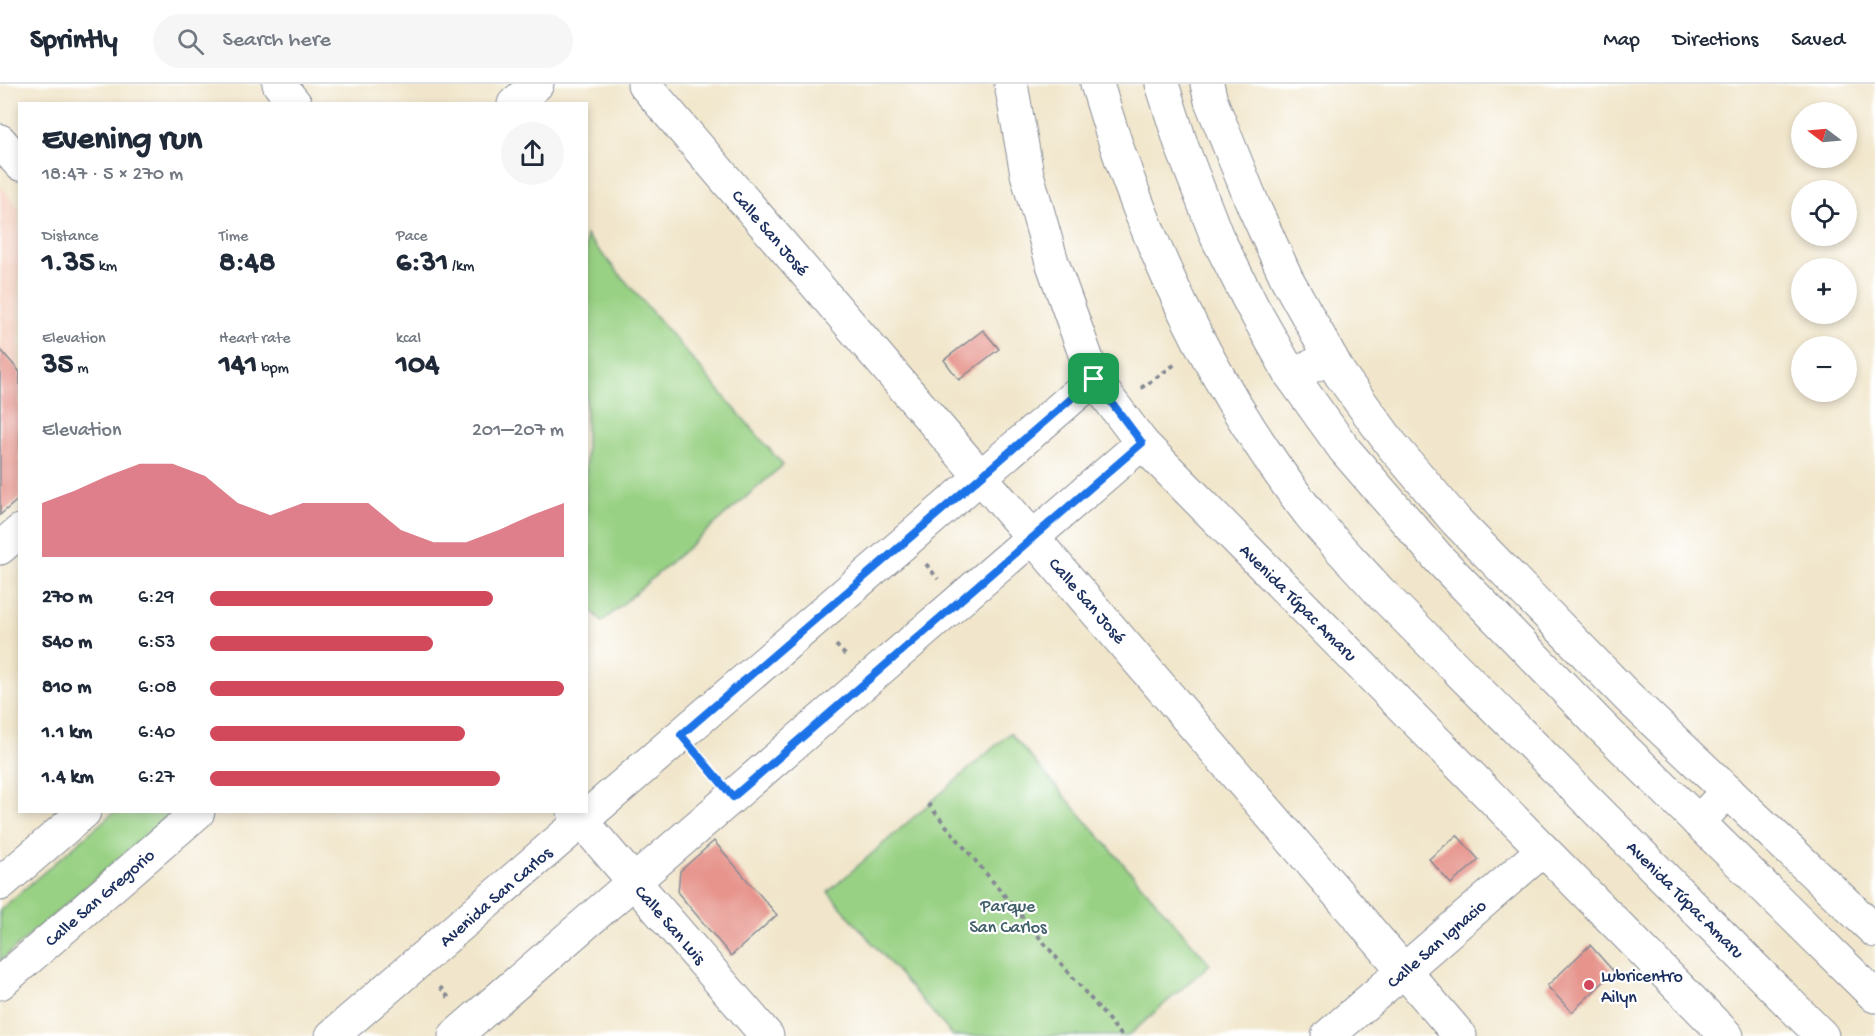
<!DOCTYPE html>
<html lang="en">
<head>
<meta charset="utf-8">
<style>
	:root { --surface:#fff; --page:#f6f6f7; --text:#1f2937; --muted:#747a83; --line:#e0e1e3; --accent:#d1495b }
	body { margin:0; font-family:"Gochi Hand",sans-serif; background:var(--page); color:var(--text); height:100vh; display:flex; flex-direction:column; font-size:22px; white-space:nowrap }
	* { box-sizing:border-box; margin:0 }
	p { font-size:20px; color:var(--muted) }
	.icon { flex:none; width:33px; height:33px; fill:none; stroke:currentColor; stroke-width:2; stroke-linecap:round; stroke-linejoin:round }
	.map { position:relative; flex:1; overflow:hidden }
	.panel { position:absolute; left:18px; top:18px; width:570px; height:711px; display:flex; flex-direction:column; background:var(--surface); border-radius:0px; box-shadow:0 3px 9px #0003 }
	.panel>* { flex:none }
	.needle { width:39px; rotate:286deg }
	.tools { position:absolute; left:1791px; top:18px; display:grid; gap:12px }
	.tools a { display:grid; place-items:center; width:66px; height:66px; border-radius:50%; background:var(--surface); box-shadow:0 3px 9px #0003; font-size:30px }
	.pin { position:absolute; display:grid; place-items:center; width:51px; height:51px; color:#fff; margin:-26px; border-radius:12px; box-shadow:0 3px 9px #0006 }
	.round { display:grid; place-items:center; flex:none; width:63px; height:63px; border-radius:32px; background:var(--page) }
	.headline { display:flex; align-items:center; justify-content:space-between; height:102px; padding:0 24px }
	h1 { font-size:33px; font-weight:800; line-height:45px }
	.metrics { display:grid; grid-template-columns:repeat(3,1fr); gap:9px; height:102px; padding:6px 24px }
	.metrics div { display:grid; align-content:center }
	.metrics b { font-size:30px; font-weight:800 }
	.metrics small { font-size:16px; font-weight:400 }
	.metrics p { font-size:16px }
	.chart { height:168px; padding:12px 24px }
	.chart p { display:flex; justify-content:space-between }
	.chart svg { width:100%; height:108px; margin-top:6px; fill:var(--accent); opacity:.7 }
	ul { padding:0 24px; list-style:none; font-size:20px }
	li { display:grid; grid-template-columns:96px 72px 1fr; align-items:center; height:45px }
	li i { height:15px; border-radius:8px; background:var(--accent) }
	header { display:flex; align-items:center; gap:36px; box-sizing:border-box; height:84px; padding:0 30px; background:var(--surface); border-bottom:2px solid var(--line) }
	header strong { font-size:28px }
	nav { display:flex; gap:33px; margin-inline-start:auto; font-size:21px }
	.search { width:420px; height:54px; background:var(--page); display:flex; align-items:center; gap:15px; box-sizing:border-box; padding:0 21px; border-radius:33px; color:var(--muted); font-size:22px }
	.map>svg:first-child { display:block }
	.built { fill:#f5d2c2 }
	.green { fill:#99d184; stroke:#5a8071; stroke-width:1.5 }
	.building { fill:#e6948c }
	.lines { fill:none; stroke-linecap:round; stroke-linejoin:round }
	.minor-casing { stroke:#868a94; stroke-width:35 }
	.tertiary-casing { stroke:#868a94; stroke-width:35 }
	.trunk-casing { stroke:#868a94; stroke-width:35 }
	.path { stroke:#868a94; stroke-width:4; stroke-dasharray:4.5 4.5; stroke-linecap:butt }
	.minor { stroke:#fff; stroke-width:33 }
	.tertiary { stroke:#fff; stroke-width:33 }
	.trunk { stroke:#fff; stroke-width:33 }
	.route-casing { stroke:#fff; stroke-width:12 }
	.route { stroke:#1a73e8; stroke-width:8 }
	.poi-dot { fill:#d1495b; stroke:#fff; stroke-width:2 }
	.labels { text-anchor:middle; stroke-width:4.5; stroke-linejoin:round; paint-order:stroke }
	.street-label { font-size:18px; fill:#1b2f5e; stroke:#fff }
	.park-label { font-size:18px; fill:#416069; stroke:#fff }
	.poi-label { font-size:18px; fill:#1b2f5e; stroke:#fff; text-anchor:start }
</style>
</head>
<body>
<header>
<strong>Sprintly</strong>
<div class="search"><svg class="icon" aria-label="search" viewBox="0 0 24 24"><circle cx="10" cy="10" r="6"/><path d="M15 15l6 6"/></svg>Search here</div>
<nav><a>Map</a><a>Directions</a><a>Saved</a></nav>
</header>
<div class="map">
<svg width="1875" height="952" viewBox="0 0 1875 952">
	<rect width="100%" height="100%" fill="#fff"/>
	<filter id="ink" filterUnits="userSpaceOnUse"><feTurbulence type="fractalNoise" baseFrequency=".0167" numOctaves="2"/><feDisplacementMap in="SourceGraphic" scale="12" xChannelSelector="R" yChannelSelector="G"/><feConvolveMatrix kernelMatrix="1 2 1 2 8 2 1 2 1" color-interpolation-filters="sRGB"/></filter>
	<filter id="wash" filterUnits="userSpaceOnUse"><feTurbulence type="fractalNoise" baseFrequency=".008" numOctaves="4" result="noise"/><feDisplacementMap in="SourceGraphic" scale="24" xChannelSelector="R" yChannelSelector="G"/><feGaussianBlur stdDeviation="1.35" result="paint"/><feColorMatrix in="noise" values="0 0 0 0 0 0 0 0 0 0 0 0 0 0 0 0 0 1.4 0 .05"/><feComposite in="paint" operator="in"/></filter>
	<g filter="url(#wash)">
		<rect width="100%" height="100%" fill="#f1e6cb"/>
		<polygon class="built" points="0,101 19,124 19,288 0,265"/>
		<g class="green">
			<polygon points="586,151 783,381 602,538 586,520"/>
			<polygon points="1010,649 1210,880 1128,952 953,952 828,808"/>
			<polygon points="114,728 172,728 0,877 0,826"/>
		</g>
		<g id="blocks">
			<g class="building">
				<polygon points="983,246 999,265 959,296 944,276"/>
				<polygon points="0,265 20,288 20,414 0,431"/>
				<polygon points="1457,751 1479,776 1451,800 1429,775"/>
				<polygon points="714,757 777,831 731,872 678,809 680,787"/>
				<polygon points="1590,861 1614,888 1572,928 1547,902"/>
			</g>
		</g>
	</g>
	<g filter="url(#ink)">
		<use href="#blocks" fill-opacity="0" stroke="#868a94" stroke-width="1.5"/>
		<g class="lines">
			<g class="minor-casing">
				<g id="minor">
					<polyline points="279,0 295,20"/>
					<polyline points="644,0 1460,952"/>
					<polyline points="514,20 537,0"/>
					<polyline points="0,57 20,80"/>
					<polyline points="0,464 20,447"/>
					<polyline points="574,728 767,952"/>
					<polyline points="0,800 84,728"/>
					<polyline points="0,899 198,728"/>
					<polyline points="1328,952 1543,766"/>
				</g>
			</g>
			<g class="tertiary-casing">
				<g id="tertiary">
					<polyline points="1011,0 1027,90 1052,178 1094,295 1142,359 1727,952"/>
					<polyline points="1207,0 1211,17 1254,123 1287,195 1340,290 1391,360 1456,437 1628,613 1875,847"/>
					<polyline points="332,952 1094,295"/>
					<polyline points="455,952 1142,359"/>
				</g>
			</g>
			<g class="trunk-casing">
				<g id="trunk">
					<path d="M 1097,0 C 1142,154 1210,301 1309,429 C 1331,456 1356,481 1379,507 L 1822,952"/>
					<polyline points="1162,0 1182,63 1217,153 1252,222 1291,291 1345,366 1440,476 1603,644 1875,912"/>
					<polyline points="1291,291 1331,274"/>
					<polyline points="1698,738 1728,707"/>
				</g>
			</g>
			<g class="path">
				<polyline points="1141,304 1177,279"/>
				<polyline points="926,480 938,495"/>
				<polyline points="836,561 847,573"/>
				<polyline points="700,674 713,689"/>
				<polyline points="928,720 1122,952"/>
				<polyline points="440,903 450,915"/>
			</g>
			<use href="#minor" class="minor"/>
			<use href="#tertiary" class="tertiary"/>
			<use href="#trunk" class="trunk"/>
		</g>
	</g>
	<g class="lines" filter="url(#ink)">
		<g class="route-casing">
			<polygon id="route" points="1094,295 1142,359 733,713 681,651"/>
		</g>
		<use href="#route" class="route"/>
	</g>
	<circle class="poi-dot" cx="1589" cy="901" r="6"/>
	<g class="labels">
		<g class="street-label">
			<text transform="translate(771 148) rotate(49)" y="6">Calle San José</text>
			<text transform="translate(1088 516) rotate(49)" y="6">Calle San José</text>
			<text transform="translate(1299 518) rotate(45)" y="6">Avenida Túpac Amaru</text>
			<text transform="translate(495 812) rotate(-41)" y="6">Avenida San Carlos</text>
			<text transform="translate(99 813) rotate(-41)" y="6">Calle San Gregorio</text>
			<text transform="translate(1686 815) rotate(45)" y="6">Avenida Túpac Amaru</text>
			<text transform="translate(671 840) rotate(49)" y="6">Calle San Luis</text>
			<text transform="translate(1436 859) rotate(-41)" y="6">Calle San Ignacio</text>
		</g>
		<g class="park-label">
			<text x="1008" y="827">Parque<tspan x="1008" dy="21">San Carlos</tspan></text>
		</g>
		<g class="poi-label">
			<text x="1601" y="897">Lubricentro<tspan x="1601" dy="21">Ailyn</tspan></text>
		</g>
	</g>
</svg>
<div class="tools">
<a><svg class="needle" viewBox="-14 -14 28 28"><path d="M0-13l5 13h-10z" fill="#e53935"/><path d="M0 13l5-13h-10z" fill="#747a83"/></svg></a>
<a><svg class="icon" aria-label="locate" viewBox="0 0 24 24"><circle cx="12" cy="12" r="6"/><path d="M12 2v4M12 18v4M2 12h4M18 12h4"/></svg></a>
<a>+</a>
<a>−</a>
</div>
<div class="pin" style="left:1094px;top:295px;background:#1e9e55"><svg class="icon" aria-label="arrive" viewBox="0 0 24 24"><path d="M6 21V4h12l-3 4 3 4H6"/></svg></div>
<section class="panel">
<div class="headline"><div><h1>Evening run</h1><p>18:47 · 5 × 270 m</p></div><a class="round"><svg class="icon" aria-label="share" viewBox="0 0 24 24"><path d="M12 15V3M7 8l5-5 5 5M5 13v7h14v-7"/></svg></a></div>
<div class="metrics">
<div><p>Distance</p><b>1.35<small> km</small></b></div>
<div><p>Time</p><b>8:48</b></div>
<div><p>Pace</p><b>6:31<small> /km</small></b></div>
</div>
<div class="metrics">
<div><p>Elevation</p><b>35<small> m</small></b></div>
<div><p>Heart rate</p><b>141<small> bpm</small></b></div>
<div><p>kcal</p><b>104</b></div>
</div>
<div class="chart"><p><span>Elevation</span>201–207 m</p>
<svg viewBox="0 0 160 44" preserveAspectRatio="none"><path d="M0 44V22L10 17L20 11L30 6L40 6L50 11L60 22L70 27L80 22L90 22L100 22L110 33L120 38L130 38L140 33L150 27L160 22V44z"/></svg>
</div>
<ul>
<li><b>270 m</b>6:29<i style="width:80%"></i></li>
<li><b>540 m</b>6:53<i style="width:63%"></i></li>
<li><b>810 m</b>6:08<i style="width:100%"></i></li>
<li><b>1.1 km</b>6:40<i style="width:72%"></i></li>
<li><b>1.4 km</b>6:27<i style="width:82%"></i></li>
</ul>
</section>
</div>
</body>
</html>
